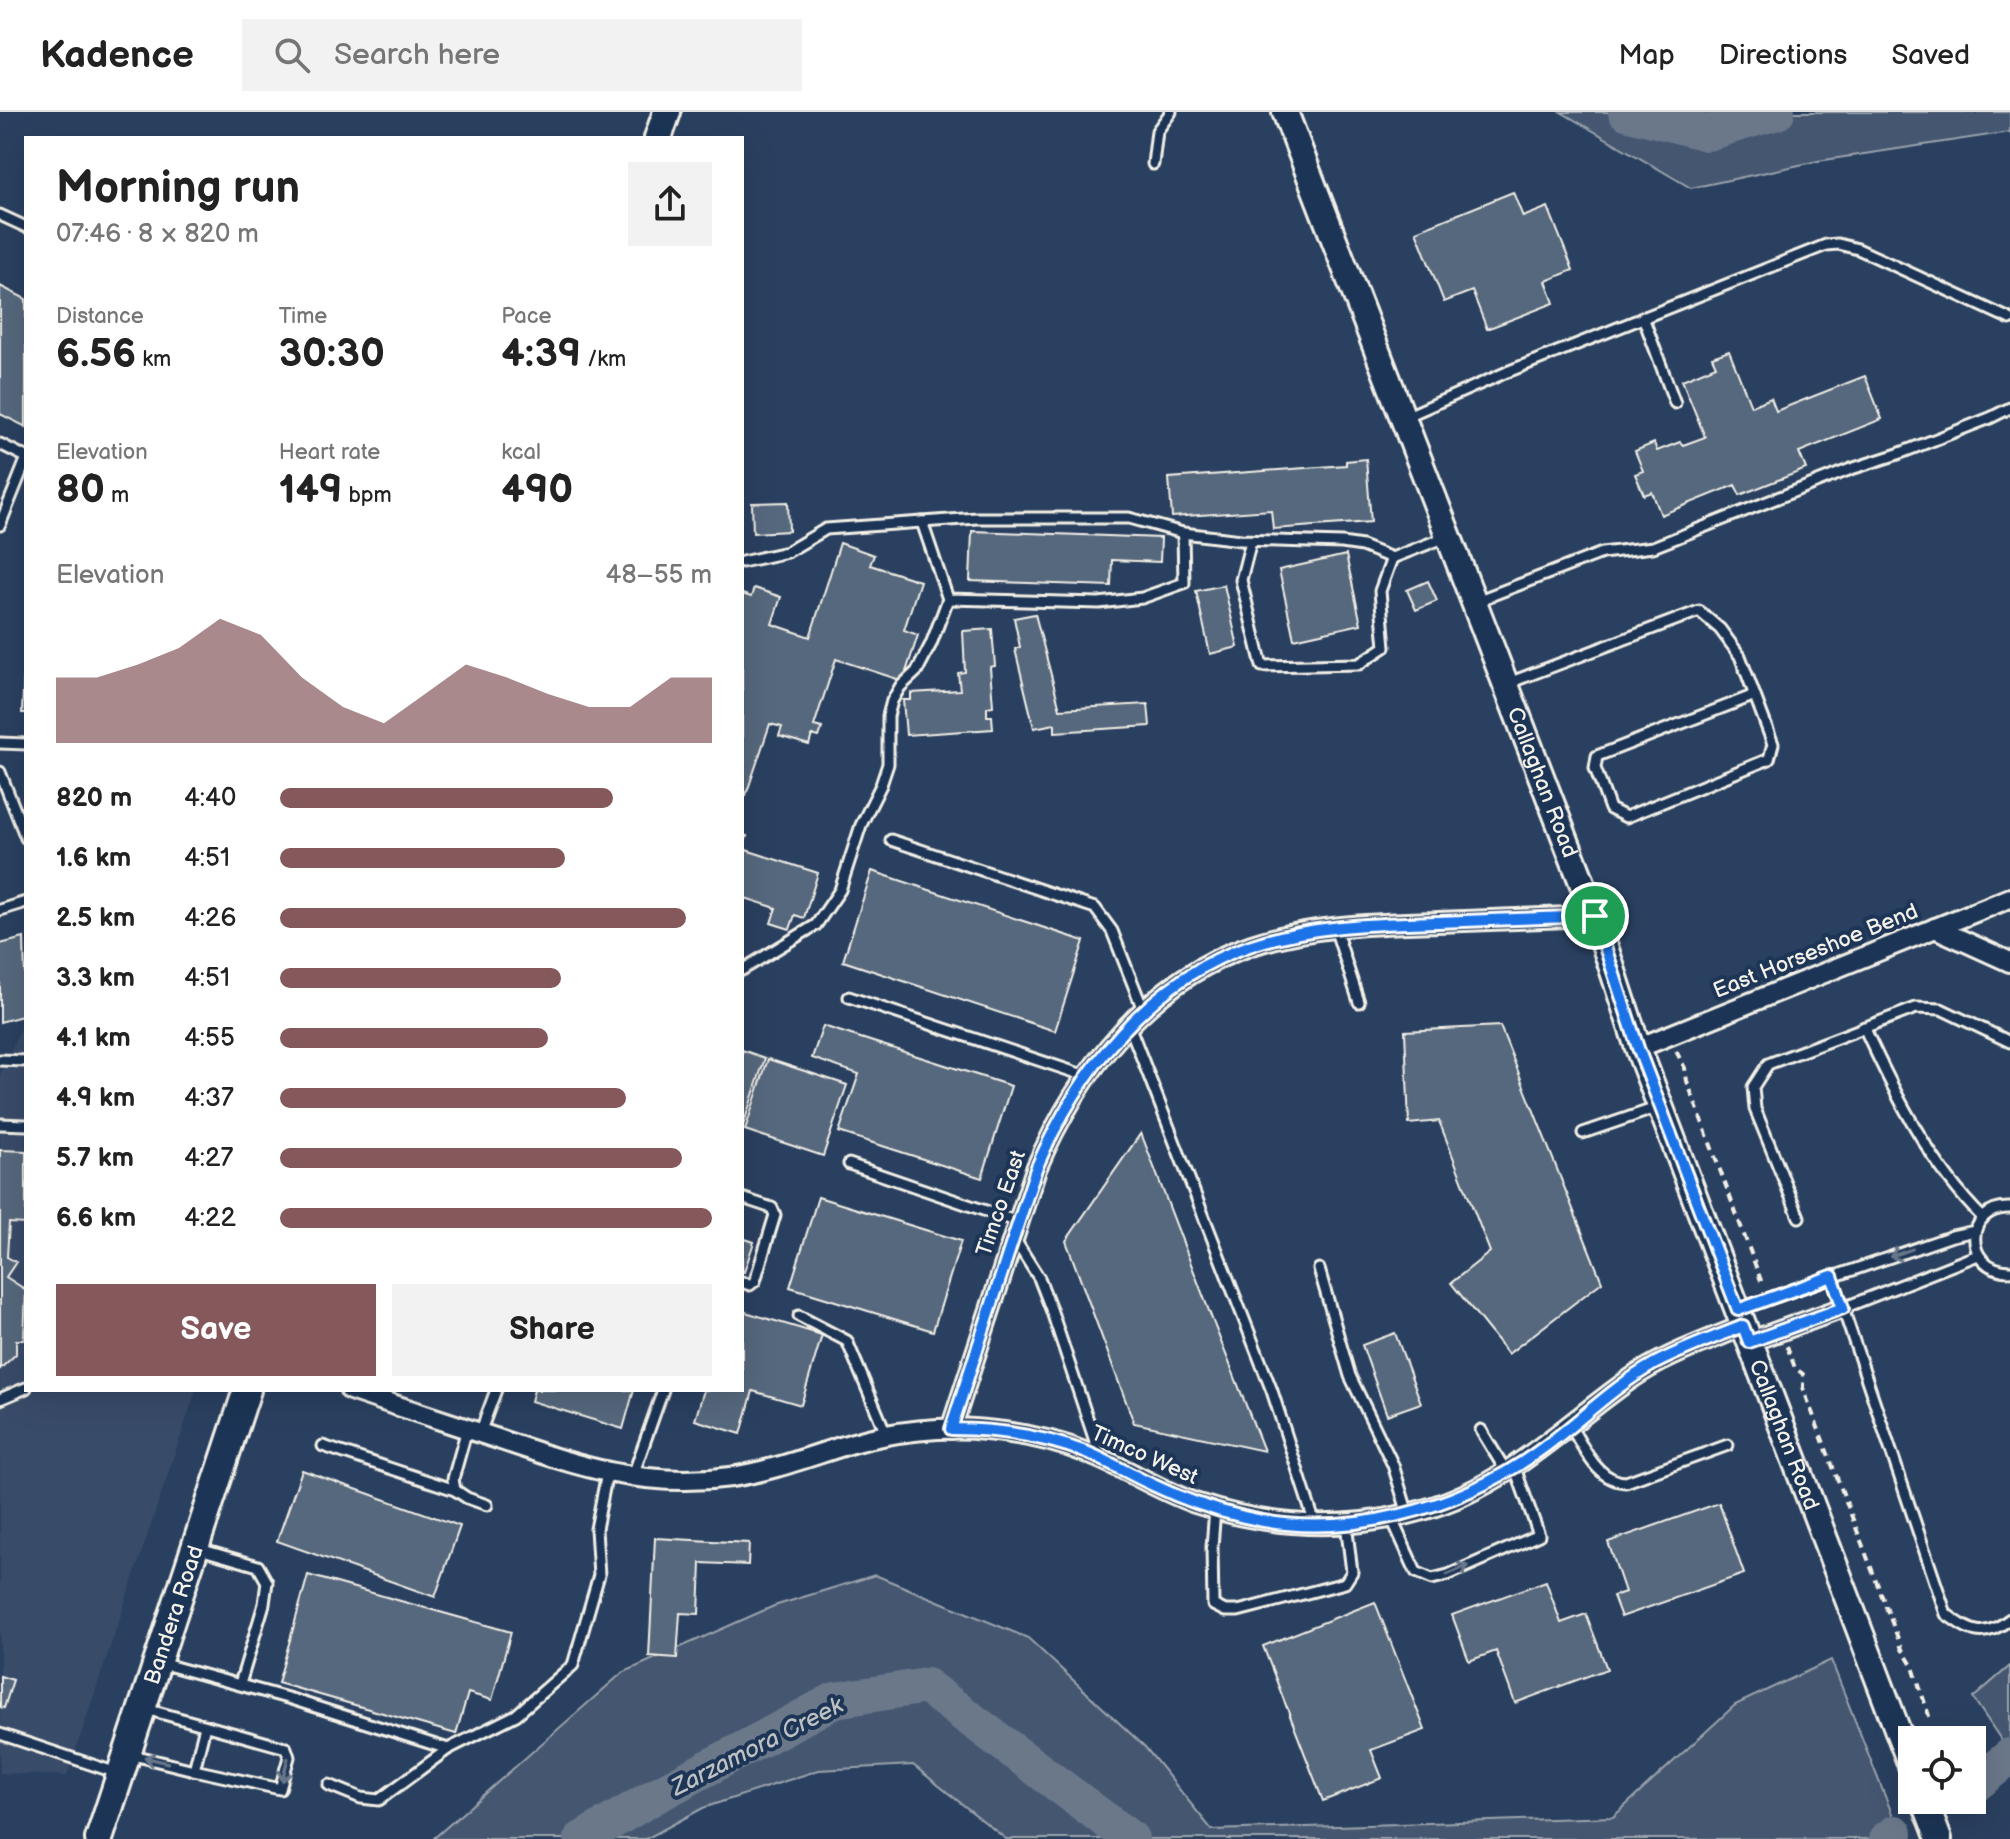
<!DOCTYPE html>
<html lang="en">
<head>
<meta charset="utf-8">
<style>
	:root { --surface:#fff; --page:#f2f2f2; --text:#222; --muted:#767676; --line:#e0e0e0; --accent:#85585c }
	body { margin:0; font-family:"Balsamiq Sans",sans-serif; background:var(--page); color:var(--text); height:100vh; display:flex; flex-direction:column; font-size:30px; white-space:nowrap }
	* { box-sizing:border-box; margin:0 }
	p { font-size:26px; color:var(--muted) }
	.icon { flex:none; width:44px; height:44px; fill:none; stroke:currentColor; stroke-width:2; stroke-linecap:round; stroke-linejoin:round }
	.map { position:relative; flex:1; overflow:hidden }
	.side { position:absolute; left:24px; top:24px; width:720px; height:1256px; display:flex; flex-direction:column; background:var(--surface); border-radius:0px; box-shadow:0 8px 32px #0002 }
	.side>* { flex:none }
	.controls { position:absolute; left:1898px; top:1614px; display:grid; gap:16px }
	.controls a { display:grid; place-items:center; width:88px; height:88px; border-radius:0px; background:var(--surface); box-shadow:0 8px 32px #0002; font-size:40px }
	.pin { position:absolute; display:grid; place-items:center; width:68px; height:68px; color:#fff; margin:-34px; border:4px solid #fff; border-radius:50%; box-shadow:0 2px 8px #0007 }
	.round { display:grid; place-items:center; flex:none; width:84px; height:84px; border-radius:0px; background:var(--page) }
	.head { display:flex; align-items:center; justify-content:space-between; height:136px; padding:0 32px }
	h1 { font-size:44px; font-weight:600; line-height:60px }
	.stats { display:grid; grid-template-columns:repeat(3,1fr); gap:12px; height:136px; padding:8px 32px }
	.stats div { display:grid; align-content:center }
	.stats b { font-size:40px; font-weight:600 }
	.stats small { font-size:22px; font-weight:400 }
	.stats p { font-size:22px }
	.chart { height:224px; padding:16px 32px }
	.chart p { display:flex; justify-content:space-between }
	.chart svg { width:100%; height:144px; margin-top:8px; fill:var(--accent); opacity:.7 }
	.button { display:flex; gap:16px; margin-top:auto; padding:16px 32px }
	.button a { flex:1; height:92px; border-radius:0px; background:var(--accent); color:#fff; font-size:32px; font-weight:600; line-height:92px; text-align:center }
	.button a+a { background:var(--page); color:var(--text) }
	ul { padding:0 32px; list-style:none; font-size:26px }
	li { display:grid; grid-template-columns:128px 96px 1fr; align-items:center; height:60px }
	li i { height:20px; border-radius:10px; background:var(--accent) }
	header { display:flex; align-items:center; gap:48px; box-sizing:border-box; height:112px; padding:0 40px; background:var(--surface); border-bottom:2px solid var(--line) }
	header strong { font-size:38px }
	nav { display:flex; gap:44px; margin-inline-start:auto; font-size:28px }
	.search { width:560px; height:72px; background:var(--page); display:flex; align-items:center; gap:20px; box-sizing:border-box; padding:0 28px; border-radius:0px; color:var(--muted); font-size:30px }
	.map>svg:first-child { display:block }
	.built { fill:#374c69 }
	.green { fill:#445771; stroke:#9ca4ac; stroke-width:2 }
	.lines { fill:none; stroke-linecap:round; stroke-linejoin:round }
	.river { stroke:#6a788a; stroke-width:36 }
	.building { fill:#56677d; stroke:#f4f1e8; stroke-width:2 }
	.lane-casing { stroke:#f4f1e8; stroke-width:15 }
	.street-casing { stroke:#f4f1e8; stroke-width:24 }
	.secondary-casing { stroke:#f4f1e8; stroke-width:30 }
	.primary-casing { stroke:#f4f1e8; stroke-width:32 }
	.path { stroke:#f4f1e8; stroke-width:4; stroke-dasharray:8 6; stroke-linecap:butt }
	.lane { stroke:#1d3557; stroke-width:9 }
	.street { stroke:#1d3557; stroke-width:18 }
	.secondary { stroke:#1d3557; stroke-width:24 }
	.primary { stroke:#1d3557; stroke-width:26 }
	.oneway { stroke:#68778a }
	.route-casing { stroke:#fff; stroke-width:16 }
	.route { stroke:#1a73e8; stroke-width:10 }
	.labels { text-anchor:middle; stroke-width:8; stroke-linejoin:round; paint-order:stroke }
	.street-label { font-size:22px; fill:#f4f1e8; stroke:#1d3557 }
	.water-label { font-size:24px; font-style:italic; fill:#bdc1c2; stroke:#1d3557 }
</style>
</head>
<body>
<header>
<strong>Kadence</strong>
<div class="search"><svg class="icon" aria-label="search" viewBox="0 0 24 24"><circle cx="10" cy="10" r="6"/><path d="M15 15l6 6"/></svg>Search here</div>
<nav><a>Map</a><a>Directions</a><a>Saved</a></nav>
</header>
<div class="map">
<svg width="2010" height="1727" viewBox="0 0 2010 1727">
	<rect width="100%" height="100%" fill="#2a4060"/>
	<filter id="ink" filterUnits="userSpaceOnUse"><feTurbulence type="fractalNoise" baseFrequency=".0125" numOctaves="2"/><feDisplacementMap in="SourceGraphic" scale="16" xChannelSelector="R" yChannelSelector="G"/><feConvolveMatrix kernelMatrix="1 2 1 2 8 2 1 2 1" color-interpolation-filters="sRGB"/></filter>
	<g filter="url(#ink)">
		<polygon class="built" points="26,904 26,1278 196,1278 67,1664 0,1661 0,963"/>
		<g class="green">
			<polygon points="1561,0 2010,0 2010,20 1818,49 1691,76"/>
			<polygon points="875,1463 1028,1526 1145,1635 1212,1718 1613,1705 1735,1593 1831,1548 1902,1727 1006,1727 913,1653 819,1658 703,1696 646,1727 433,1727 622,1561 774,1494"/>
			<polygon points="2010,1554 2010,1641 1973,1586"/>
		</g>
		<g class="lines">
			<g class="river">
				<polyline points="1626,0 1707,21 1777,0"/>
				<polyline points="1975,1673 2010,1644"/>
				<polyline points="582,1727 657,1683 835,1588 926,1574 1131,1727"/>
				<polyline points="1887,1727 1895,1721"/>
			</g>
		</g>
		<g class="building">
			<polygon points="1513,80 1523,105 1548,95 1573,158 1546,169 1554,191 1487,217 1472,179 1444,190 1416,119"/>
			<polygon points="0,174 26,187 26,315 0,302"/>
			<polygon points="1729,239 1751,294 1771,286 1776,299 1865,264 1882,307 1799,340 1806,357 1740,383 1735,373 1661,403 1652,380 1644,383 1635,362 1643,359 1635,339 1654,331 1657,339 1680,330 1683,333 1705,325 1682,268 1716,254 1712,245"/>
			<polygon points="1366,347 1371,410 1273,417 1271,398 1172,405 1169,366 1346,353 1346,349"/>
			<polygon points="788,390 789,419 753,421 752,391"/>
			<polygon points="972,419 1161,426 1160,450 1112,448 1111,474 970,469"/>
			<polygon points="840,431 874,443 870,453 920,469 904,518 918,523 903,569 836,547 814,614 822,616 819,625 812,623 809,633 779,624 782,615 770,612 746,683 742,682 742,482 751,485 754,476 781,485 772,512 810,525"/>
			<polygon points="1346,443 1361,512 1294,527 1279,458"/>
			<polygon points="1428,469 1437,489 1416,498 1407,478"/>
			<polygon points="1224,473 1238,535 1210,542 1196,479"/>
			<polygon points="1035,502 1060,597 1148,592 1150,614 1055,620 1055,612 1034,616 1015,537 1020,535 1014,506"/>
			<polygon points="992,517 995,554 990,555 993,594 987,595 987,604 992,604 993,617 906,623 903,588 911,588 911,581 960,578 958,561 965,560 963,519"/>
			<polygon points="26,519 26,601 22,601"/>
			<polygon points="742,723 747,724 743,737 818,761 804,806 795,803 790,817 771,811 776,796 742,785"/>
			<polygon points="872,759 1084,829 1055,919 843,849"/>
			<polygon points="24,826 26,903 0,910 0,832"/>
			<polygon points="823,914 1011,974 982,1066 839,1020 859,962 812,946"/>
			<polygon points="1500,914 1602,1170 1508,1242 1451,1171 1490,1140 1439,1009 1409,1012 1405,919"/>
			<polygon points="742,938 765,946 742,1017"/>
			<polygon points="768,947 847,973 823,1044 745,1018"/>
			<polygon points="1141,1021 1214,1212 1264,1339 1134,1311 1066,1129"/>
			<polygon points="0,1038 26,1039 26,1112 9,1111 7,1145 16,1150 6,1165 26,1178 24,1228 16,1228 16,1242 0,1257"/>
			<polygon points="818,1085 961,1129 933,1219 790,1175"/>
			<polygon points="742,1126 754,1130 744,1160 742,1159"/>
			<polygon points="742,1199 822,1223 801,1293 753,1279 741,1322 695,1308 704,1278 742,1278"/>
			<polygon points="1395,1221 1421,1291 1387,1303 1362,1233"/>
			<polygon points="534,1278 634,1278 623,1317 531,1289"/>
			<polygon points="302,1358 460,1414 435,1485 277,1429"/>
			<polygon points="1719,1391 1744,1462 1621,1505 1613,1484 1625,1480 1608,1430"/>
			<polygon points="655,1426 749,1431 748,1453 701,1451 699,1502 680,1501 677,1546 649,1544"/>
			<polygon points="308,1463 511,1520 492,1588 468,1581 456,1622 278,1571"/>
			<polygon points="1546,1469 1561,1511 1586,1502 1607,1557 1515,1591 1496,1539 1469,1549 1452,1503"/>
			<polygon points="1375,1490 1425,1618 1371,1638 1382,1666 1323,1689 1263,1534"/>
			<polygon points="0,1564 13,1568 4,1596 0,1595"/>
		</g>
		<g class="lines">
			<g class="lane-casing">
				<g id="lane">
					<polyline points="1153,52 1157,19 1171,0"/>
					<polyline points="0,103 26,115"/>
					<polyline points="1643,205 1675,291"/>
					<polyline points="1403,306 1507,260 1826,133 1838,132 1858,137 2010,207"/>
					<polyline points="0,332 26,345"/>
					<polyline points="922,410 948,487 1099,491 1142,486 1184,471 1183,421"/>
					<polyline points="0,413 26,348"/>
					<polyline points="1251,429 1241,468 1262,554 1359,552 1385,535 1380,479 1392,446"/>
					<polyline points="742,450 787,440 826,417 977,406 1129,406 1183,421 1241,428 1342,431 1362,434 1392,446 1446,425"/>
					<polyline points="1474,490 1602,441 1653,435 1851,357 1898,342 1990,306 2010,296"/>
					<polyline points="1506,572 1699,499 1720,517 1740,544 1773,632 1769,647 1626,705 1610,697 1595,656 1597,644 1755,583"/>
					<polyline points="0,631 26,632"/>
					<polyline points="0,660 26,726"/>
					<polyline points="891,728 1095,796 1112,819 1144,900"/>
					<polyline points="0,798 26,790"/>
					<polyline points="1335,816 1359,890"/>
					<polyline points="742,858 816,813 840,778 861,713 881,673 888,652 888,604 892,589 900,575 917,559 931,532 948,487"/>
					<polyline points="849,885 1086,964"/>
					<polyline points="1129,913 1272,1279 1315,1412"/>
					<path d="M 1864,915 C 1894,980 1931,1055 1983,1106"/>
					<polyline points="0,948 26,949"/>
					<polyline points="0,1012 26,1013"/>
					<polyline points="1583,1021 1659,995"/>
					<polyline points="849,1052 1018,1110"/>
					<polyline points="742,1086 772,1096 775,1103 755,1169 750,1173 742,1170"/>
					<path d="M 2010,1096 C 1964,1094 1962,1158 2010,1159"/>
					<polyline points="1799,1105 1755,997 1753,975 1768,952 1916,896 1941,897 2010,930"/>
					<polyline points="1015,1128 1039,1166 1051,1197 1100,1344"/>
					<polyline points="1319,1157 1350,1264 1393,1353 1408,1402"/>
					<path d="M 1832,1164 L 1946,1502 C 1971,1520 1983,1528 2010,1507"/>
					<polyline points="1843,1196 1978,1143"/>
					<polyline points="1739,1197 1952,1124 1975,1119"/>
					<polyline points="799,1204 847,1229 887,1324"/>
					<polyline points="0,1287 26,1276"/>
					<path d="M 1570,1314 C 1585,1336 1596,1369 1626,1370 L 1728,1333"/>
					<polyline points="467,1317 453,1367 455,1378 467,1386 487,1393"/>
					<polyline points="1481,1318 1507,1361"/>
					<polyline points="480,1321 496,1278"/>
					<polyline points="323,1334 455,1378"/>
					<polyline points="632,1366 663,1278"/>
					<polyline points="1215,1397 1212,1435 1213,1493 1225,1499 1238,1499 1345,1471 1352,1460 1346,1411"/>
					<polyline points="1391,1405 1416,1460 1432,1467 1448,1463 1539,1423 1515,1356"/>
					<polyline points="196,1436 258,1454 267,1470 264,1492 240,1572"/>
					<polyline points="160,1551 291,1587 448,1637 516,1603 573,1553 599,1463 596,1417 607,1361"/>
					<polyline points="146,1597 286,1636 289,1645 280,1677 194,1658"/>
					<polyline points="0,1622 117,1661"/>
					<polyline points="129,1642 194,1658 205,1614"/>
					<polyline points="329,1673 361,1686 379,1688 448,1637"/>
				</g>
			</g>
			<g class="street-casing">
				<g id="street">
					<polyline points="1935,816 2010,850"/>
					<polyline points="1638,936 2010,786"/>
					<polyline points="1749,1230 1843,1196"/>
					<path d="M 350,1278 C 397,1294 444,1309 492,1325 C 575,1353 641,1377 731,1365 C 773,1359 813,1343 853,1331 C 894,1319 943,1314 986,1318 C 1021,1321 1055,1328 1087,1341 C 1124,1355 1158,1378 1195,1391 C 1264,1414 1337,1419 1408,1402 C 1502,1380 1554,1321 1629,1268 C 1663,1244 1705,1230 1743,1214"/>
					<path d="M 951,1317 L 1036,1057 C 1077,961 1149,867 1252,833 C 1312,813 1376,812 1438,810 C 1490,808 1543,806 1595,804"/>
				</g>
			</g>
			<g class="secondary-casing">
				<g id="secondary">
					<path id="s1" d="M 1285,0 L 1595,804 L 1638,936 L 1912,1656"/>
					<polyline points="1924,1688 1939,1727"/>
				</g>
			</g>
			<g class="primary-casing">
				<g id="primary">
					<polyline points="658,26 667,0"/>
					<path id="s2" d="M 99,1727 L 247,1278"/>
				</g>
			</g>
			<g class="path">
				<polyline points="1676,939 1685,956 1687,969 1763,1174"/>
				<polyline points="1787,1234 1795,1256 1803,1262 1803,1276 1902,1537 1913,1555 1931,1610"/>
			</g>
			<use href="#lane" class="lane"/>
			<use href="#street" class="street"/>
			<use href="#secondary" class="secondary"/>
			<use href="#primary" class="primary"/>
		</g>
		<defs><path id="oneway-shaft" d="M-6 0H5M1.5-3L5.5 0L1.5 3" fill="none" stroke-width="1.6" stroke-linecap="round" stroke-linejoin="round" transform="scale(2)"/></defs>
		<g class="oneway">
			<use href="#oneway-shaft" transform="translate(1901 1141) rotate(161)"/>
			<use href="#oneway-shaft" transform="translate(1458 1458) rotate(-23)"/>
			<use href="#oneway-shaft" transform="translate(156 1648) rotate(-166)"/>
			<use href="#oneway-shaft" transform="translate(285 1658) rotate(104)"/>
		</g>
	</g>
	<g class="lines" filter="url(#ink)">
		<g class="route-casing">
			<path id="route" d="M 1595,804 L 1638,936 L 1738,1198 L 1832,1164 L 1843,1196 L 1749,1230 L 1743,1214 C 1714,1226 1682,1237 1654,1252 C 1613,1275 1580,1309 1543,1336 C 1461,1397 1345,1430 1244,1405 C 1213,1398 1182,1387 1153,1373 C 1131,1363 1110,1350 1088,1341 C 1044,1324 998,1317 951,1317 L 1036,1057 C 1077,961 1149,867 1252,833 C 1312,813 1375,812 1438,810 C 1490,808 1543,806 1595,804 Z"/>
		</g>
		<use href="#route" class="route"/>
	</g>
	<g class="labels">
		<g class="street-label">
			<text dy="8" stroke="none"><textPath href="#s1" startOffset="718">Callaghan Road</textPath></text>
			<text transform="translate(1815 838) rotate(-22)" y="8">East Horseshoe Bend</text>
			<text transform="translate(1000 1091) rotate(-71)" y="8">Timco East</text>
			<text dy="8" stroke="none"><textPath href="#s1" startOffset="1414">Callaghan Road</textPath></text>
			<text transform="translate(1145 1342) rotate(24)" y="8">Timco West</text>
			<text dy="8" stroke="none"><textPath href="#s2" startOffset="236">Bandera Road</textPath></text>
		</g>
		<g class="water-label">
			<text transform="translate(757 1634) rotate(-27)" y="8">Zarzamora Creek</text>
		</g>
	</g>
</svg>
<div class="controls">
<a><svg class="icon" aria-label="locate" viewBox="0 0 24 24"><circle cx="12" cy="12" r="6"/><path d="M12 2v4M12 18v4M2 12h4M18 12h4"/></svg></a>
</div>
<div class="pin" style="left:1595px;top:804px;background:#1e9e55"><svg class="icon" aria-label="arrive" viewBox="0 0 24 24"><path d="M6 21V4h12l-3 4 3 4H6"/></svg></div>
<section class="side">
<div class="head"><div><h1>Morning run</h1><p>07:46 · 8 × 820 m</p></div><a class="round"><svg class="icon" aria-label="share" viewBox="0 0 24 24"><path d="M12 15V3M7 8l5-5 5 5M5 13v7h14v-7"/></svg></a></div>
<div class="stats">
<div><p>Distance</p><b>6.56<small> km</small></b></div>
<div><p>Time</p><b>30:30</b></div>
<div><p>Pace</p><b>4:39<small> /km</small></b></div>
</div>
<div class="stats">
<div><p>Elevation</p><b>80<small> m</small></b></div>
<div><p>Heart rate</p><b>149<small> bpm</small></b></div>
<div><p>kcal</p><b>490</b></div>
</div>
<div class="chart"><p><span>Elevation</span>48–55 m</p>
<svg viewBox="0 0 160 44" preserveAspectRatio="none"><path d="M0 44V24L10 24L20 20L30 15L40 6L50 11L60 24L70 33L80 38L90 29L100 20L110 24L120 29L130 33L140 33L150 24L160 24V44z"/></svg>
</div>
<ul>
<li><b>820 m</b>4:40<i style="width:77%"></i></li>
<li><b>1.6 km</b>4:51<i style="width:66%"></i></li>
<li><b>2.5 km</b>4:26<i style="width:94%"></i></li>
<li><b>3.3 km</b>4:51<i style="width:65%"></i></li>
<li><b>4.1 km</b>4:55<i style="width:62%"></i></li>
<li><b>4.9 km</b>4:37<i style="width:80%"></i></li>
<li><b>5.7 km</b>4:27<i style="width:93%"></i></li>
<li><b>6.6 km</b>4:22<i style="width:100%"></i></li>
</ul>
<div class="button"><a>Save</a><a>Share</a></div>
</section>
</div>
</body>
</html>
